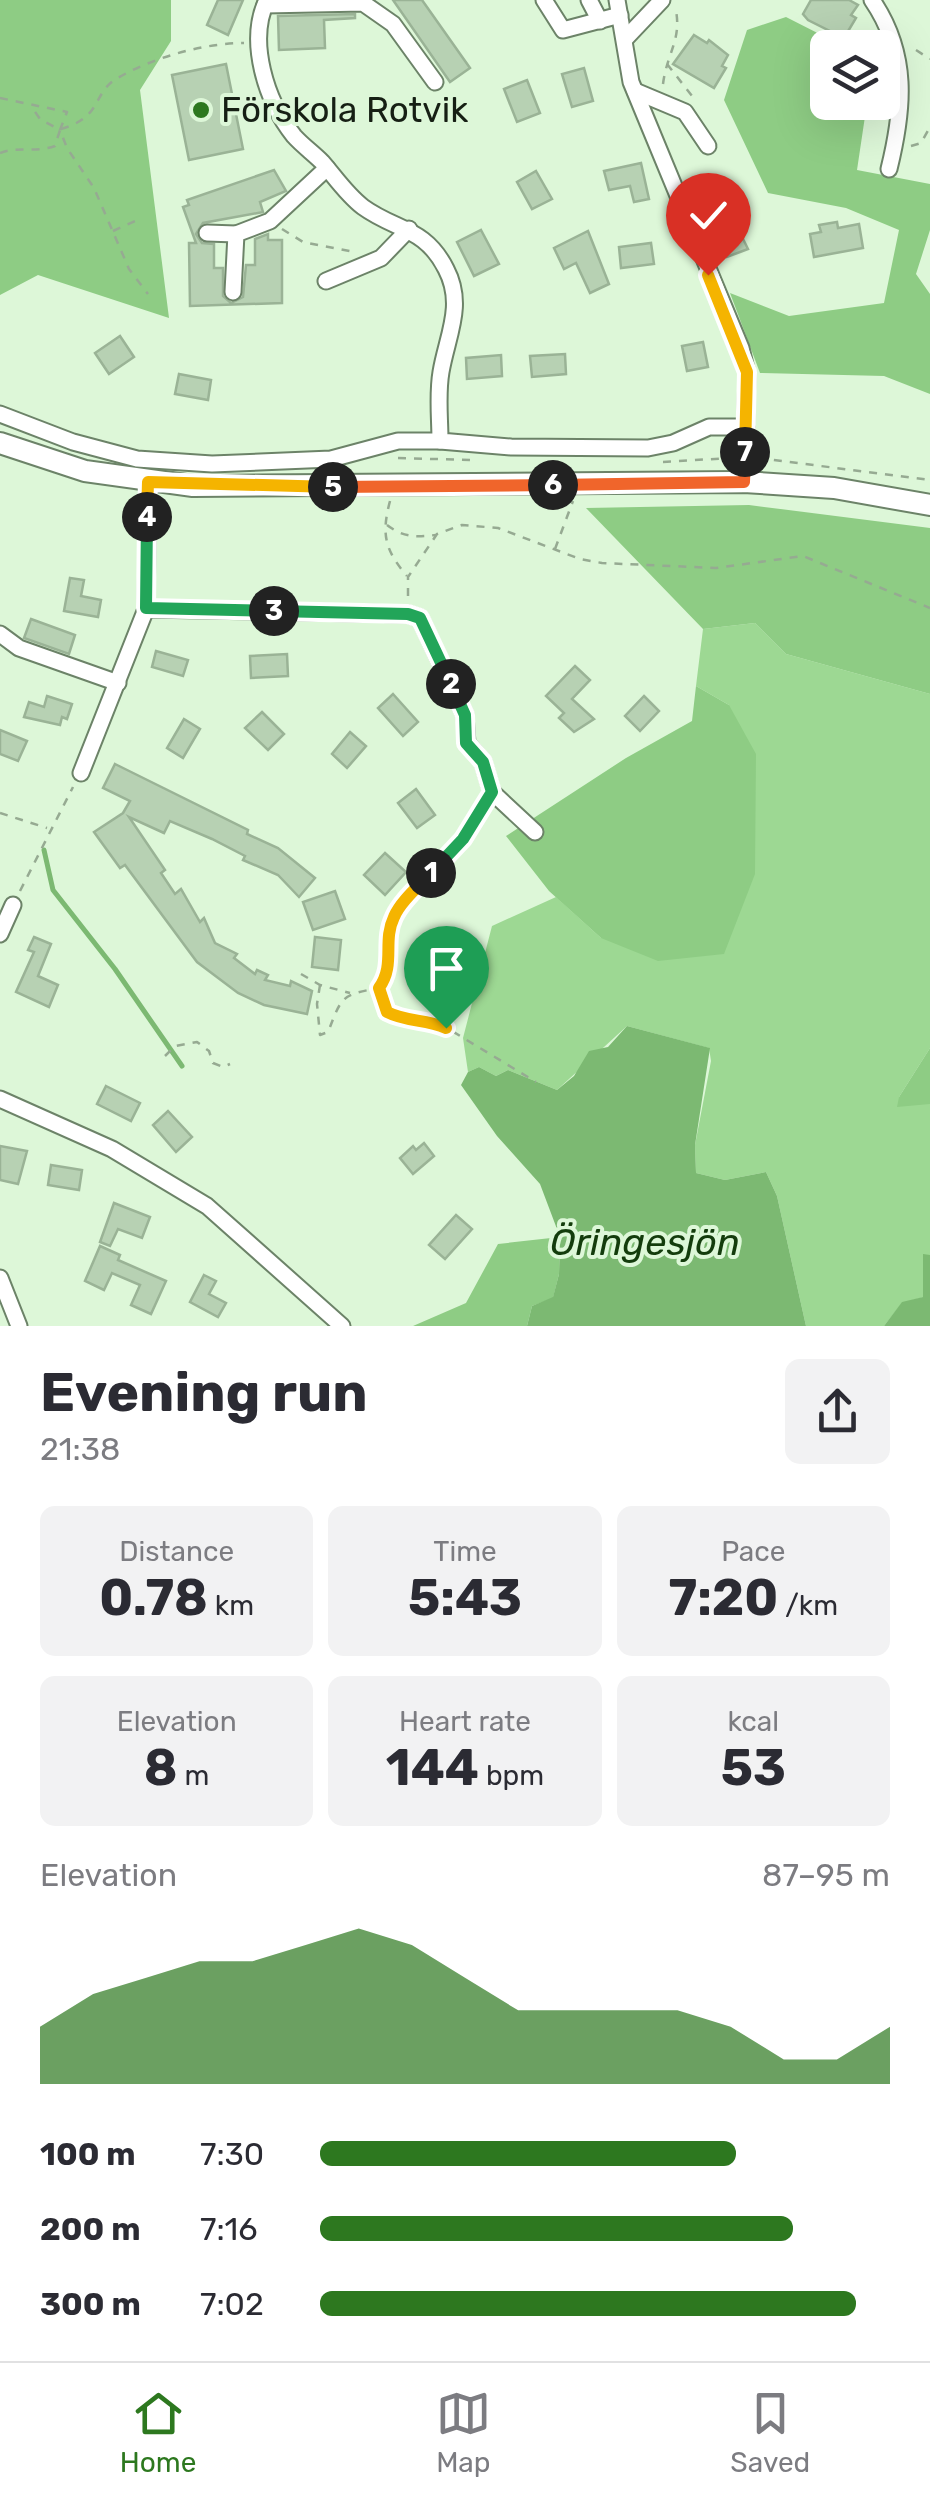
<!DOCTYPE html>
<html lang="en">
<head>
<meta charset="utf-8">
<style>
	:root { --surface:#fff; --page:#f2f2f3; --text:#2b2b33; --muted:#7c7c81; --line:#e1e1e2; --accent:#2d781f }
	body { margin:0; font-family:Rubik,sans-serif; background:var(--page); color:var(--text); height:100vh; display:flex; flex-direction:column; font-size:38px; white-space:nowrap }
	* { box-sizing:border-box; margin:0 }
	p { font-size:32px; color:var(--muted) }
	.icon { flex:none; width:55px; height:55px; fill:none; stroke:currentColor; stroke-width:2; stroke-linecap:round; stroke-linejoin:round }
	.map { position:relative; height:1326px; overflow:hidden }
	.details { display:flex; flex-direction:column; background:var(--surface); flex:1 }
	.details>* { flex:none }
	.controls { position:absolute; left:810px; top:30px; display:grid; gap:20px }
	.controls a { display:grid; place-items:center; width:90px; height:90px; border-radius:15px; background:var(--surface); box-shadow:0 10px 40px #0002; font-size:50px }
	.pin { position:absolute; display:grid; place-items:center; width:85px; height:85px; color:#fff; margin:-102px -42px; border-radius:50% 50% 50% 0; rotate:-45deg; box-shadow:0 0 10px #0007 }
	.pin .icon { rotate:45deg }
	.km { position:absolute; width:50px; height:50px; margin:-25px; border-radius:50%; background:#222; color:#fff; font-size:28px; line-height:50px; text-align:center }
	.round { display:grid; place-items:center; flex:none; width:105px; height:105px; border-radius:15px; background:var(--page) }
	.head { display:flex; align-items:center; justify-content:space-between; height:170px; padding:0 40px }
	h1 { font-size:55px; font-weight:700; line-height:75px }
	.stats { display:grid; grid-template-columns:repeat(3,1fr); gap:15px; height:170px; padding:10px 40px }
	.stats div { display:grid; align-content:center; border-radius:15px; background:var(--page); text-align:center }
	.stats b { font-size:50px; font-weight:700 }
	.stats small { font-size:28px; font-weight:400 }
	.stats p { font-size:28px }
	.chart { height:280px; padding:20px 40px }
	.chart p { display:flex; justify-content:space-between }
	.chart svg { width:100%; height:180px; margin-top:10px; fill:var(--accent); opacity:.7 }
	ul { padding:0 40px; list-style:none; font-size:32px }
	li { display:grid; grid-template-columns:160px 120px 1fr; align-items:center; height:75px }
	li i { height:25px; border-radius:12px; background:var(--accent) }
	.tab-bar { display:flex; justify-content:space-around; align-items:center; height:140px; border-top:2px solid var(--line); background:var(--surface); font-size:28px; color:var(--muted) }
	.tab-bar a { display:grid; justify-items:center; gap:5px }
	.tab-bar .active { color:var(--accent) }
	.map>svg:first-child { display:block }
	.green { fill:#9dd893 }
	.forest { fill:#8ecc84 }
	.water { fill:#7cb972 }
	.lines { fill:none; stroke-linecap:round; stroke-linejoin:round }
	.stream { stroke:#7cb972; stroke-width:5 }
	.building { fill:#b7d1b3; stroke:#9ab396; stroke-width:2.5 }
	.minor-casing { stroke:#6c8368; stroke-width:19 }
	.major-casing { stroke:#6c8368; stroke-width:24 }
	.path { stroke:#96aa92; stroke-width:2.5; stroke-dasharray:8 8; stroke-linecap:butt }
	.minor { stroke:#fff; stroke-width:15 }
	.major { stroke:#fff; stroke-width:20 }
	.split-1-casing { stroke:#fff; stroke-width:20 }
	.split-2-casing { stroke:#fff; stroke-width:20 }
	.split-3-casing { stroke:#fff; stroke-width:20 }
	.split-4-casing { stroke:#fff; stroke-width:20 }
	.split-5-casing { stroke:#fff; stroke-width:20 }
	.split-6-casing { stroke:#fff; stroke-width:20 }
	.split-7-casing { stroke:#fff; stroke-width:20 }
	.split-8-casing { stroke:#fff; stroke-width:20 }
	.split-1 { stroke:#f5b400; stroke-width:12 }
	.split-2 { stroke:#22a559; stroke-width:12 }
	.split-3 { stroke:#22a559; stroke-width:12 }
	.split-4 { stroke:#22a559; stroke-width:12 }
	.split-5 { stroke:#f5b400; stroke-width:12 }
	.split-6 { stroke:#f0652b; stroke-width:12 }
	.split-7 { stroke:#f0652b; stroke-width:12 }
	.split-8 { stroke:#f5b400; stroke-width:12 }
	.poi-dot { fill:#2d781f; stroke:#ddf7d8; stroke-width:4 }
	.labels { text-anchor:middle; stroke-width:8; stroke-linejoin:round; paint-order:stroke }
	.poi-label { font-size:35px; fill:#161f14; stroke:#ddf7d8; text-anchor:start }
	.water-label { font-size:38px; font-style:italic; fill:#133c0c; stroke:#ddf7d8 }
</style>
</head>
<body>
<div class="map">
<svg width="930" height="1326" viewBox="0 0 930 1326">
	<rect width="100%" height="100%" fill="#ddf7d8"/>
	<polygon class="green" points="755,623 786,654 930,694 930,1048 899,1097 915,1104 930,1104 930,1255 923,1255 924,1297 902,1303 884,1326 806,1326 777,1196 766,1172 725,1180 696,1173 695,1145 711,1061 709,1048 627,1026 557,1090 508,1070 496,1076 479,1067 468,1072 463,1038 492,926 556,897 601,938 729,705 696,686 703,629"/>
	<g class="forest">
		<polygon points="0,0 171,0 171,41 140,90 169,318 38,275 0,295"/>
		<polygon points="786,17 845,47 828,48 828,102 867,103 857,170 930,184 930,230 916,274 930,294 930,394 884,376 760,373 730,293 789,316 884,303 899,230 846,208 768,193 724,100 747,30"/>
		<polygon points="749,505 930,528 930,694 786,654 755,623 703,629 586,508"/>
		<polygon points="696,686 729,705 756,754 755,874 724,954 658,961 601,938 549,891 506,836 626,758 692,721"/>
		<polygon points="930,1048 930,1104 897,1107 899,1097"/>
		<polygon points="560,1237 559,1274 553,1298 532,1306 527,1326 413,1326 466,1303 498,1244"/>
	</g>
	<g class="water">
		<polygon points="627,1026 710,1048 695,1145 696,1173 725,1180 766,1172 777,1196 806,1326 527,1326 532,1306 553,1297 559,1274 560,1237 540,1184 497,1136 461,1085 468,1072 479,1067 496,1076 508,1070 557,1090 574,1076 589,1051 608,1047"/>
		<polygon points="923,1254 930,1255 930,1326 884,1326 902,1302 923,1297"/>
	</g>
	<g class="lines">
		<polyline class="stream" points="44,850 53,890 115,969 182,1066"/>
	</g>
	<g class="building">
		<polygon points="218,0 243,0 228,35 207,25"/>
		<polygon points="393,0 422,0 470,68 450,82"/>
		<polygon points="811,0 849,0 858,5 851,15 856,18 844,38 808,20 803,14"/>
		<polygon points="355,14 355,18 324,20 325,48 279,50 278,16"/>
		<polygon points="694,35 707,43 709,40 728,55 722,66 726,68 714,88 673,64"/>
		<polygon points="226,64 243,149 189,160 172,75"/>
		<polygon points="584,68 593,101 572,107 562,74"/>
		<polygon points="527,80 540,113 517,122 504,89"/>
		<polygon points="641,163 649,199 634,202 630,186 609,190 604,171"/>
		<polygon points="274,170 286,191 260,202 263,212 203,223 196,234 202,243 214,244 214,268 223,268 223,296 231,303 243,297 246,265 255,265 255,239 268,234 268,240 282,240 282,303 190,306 189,243 196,243 183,207 189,205 187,200"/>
		<polygon points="536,171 552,199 532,209 517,182"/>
		<polygon points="723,198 748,249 727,257 705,205"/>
		<polygon points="837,222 838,228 859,224 863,248 814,257 810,234 821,232 819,225"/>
		<polygon points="481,230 499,264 474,276 457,242"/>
		<polygon points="588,231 609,284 590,293 576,263 564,269 554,248"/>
		<polygon points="651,243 654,264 621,268 619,247"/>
		<polygon points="120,336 134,357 109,374 95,353"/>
		<polygon points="703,342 708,367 687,371 682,346"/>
		<polygon points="565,354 566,374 532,377 530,356"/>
		<polygon points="501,355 502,376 467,379 466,358"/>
		<polygon points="179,374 211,380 208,400 175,394"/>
		<polygon points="70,578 84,580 81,596 101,600 98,617 64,611"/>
		<polygon points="31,619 75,635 69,654 24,638"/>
		<polygon points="156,651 188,660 183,676 152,667"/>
		<polygon points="287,654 288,676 251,678 250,656"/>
		<polygon points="575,666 590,680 572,699 594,719 574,732 559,718 564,713 546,696"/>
		<polygon points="393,694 418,722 403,736 378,708"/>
		<polygon points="47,696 72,704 67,719 62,717 60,725 24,717 29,702 44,707"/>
		<polygon points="644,696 659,711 640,731 625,716"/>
		<polygon points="262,712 284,734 268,750 245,728"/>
		<polygon points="184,719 200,729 183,758 167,748"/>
		<polygon points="0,730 27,741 18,761 0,754"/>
		<polygon points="350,732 366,746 347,768 332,754"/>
		<polygon points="115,764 248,830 247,834 278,848 315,878 299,897 278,875 243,860 245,856 212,839 170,821 164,833 129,817 165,870 161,873 175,894 181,889 200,922 204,918 215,943 237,954 234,958 255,974 257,970 268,975 265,980 290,986 291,981 312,991 307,1014 264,1005 238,993 197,962 125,865 120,868 94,832 123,813 130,801 103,788"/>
		<polygon points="416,789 435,815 417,828 398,803"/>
		<polygon points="385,853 406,872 385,895 364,875"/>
		<polygon points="335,891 345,919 313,930 303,902"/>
		<polygon points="34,937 51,944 38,976 58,985 49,1007 16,992 34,952 28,950"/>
		<polygon points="315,937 341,940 338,970 312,967"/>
		<polygon points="106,1086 140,1103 131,1121 97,1104"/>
		<polygon points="168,1111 192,1137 176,1152 153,1125"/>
		<polygon points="424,1143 434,1156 413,1174 400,1158 413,1146 416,1150"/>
		<polygon points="0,1146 27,1151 18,1184 0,1180"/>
		<polygon points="51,1165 82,1170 79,1190 48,1185"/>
		<polygon points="114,1203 150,1217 142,1238 118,1229 110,1246 100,1242"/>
		<polygon points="456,1215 472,1229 445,1259 429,1245"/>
		<polygon points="100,1246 120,1255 118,1260 166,1281 151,1314 131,1305 140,1285 112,1273 104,1290 85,1281"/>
		<polygon points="204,1275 216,1281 209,1294 226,1303 218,1317 190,1302"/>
	</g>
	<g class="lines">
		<g class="minor-casing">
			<g id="minor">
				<path d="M 267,0 C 247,41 266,101 294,136 C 302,145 313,153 322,162 C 335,177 347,195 363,207 C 396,231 425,227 446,269 C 465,305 447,336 441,372 C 437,395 440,418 440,441 L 511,447 L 648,448 L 673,443 L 709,427 L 746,427"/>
				<polyline points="544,0 563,30 620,15"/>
				<polyline points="589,0 600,21"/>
				<polyline points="617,0 631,82 741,348 747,373 744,482"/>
				<path d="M 872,0 C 909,54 904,108 889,169"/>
				<polyline points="265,5 363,3 393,24 435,82"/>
				<polyline points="626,38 662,0"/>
				<polyline points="635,91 685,112 708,146"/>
				<polyline points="207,233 236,234"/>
				<polyline points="326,281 381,258 409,229"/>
				<polyline points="233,292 236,234 270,221 327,168"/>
				<polyline points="0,414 73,442 137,459 212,464 331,459 398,441 440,441"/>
				<polyline points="146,609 408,614 420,618 465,715 467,743 483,762 492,792 535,832"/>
				<polyline points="0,634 19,648 118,683"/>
				<polyline points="81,773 146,609 148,482"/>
				<polyline points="0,934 13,905"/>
				<polyline points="0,1099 112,1149 207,1206 342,1326"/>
				<polyline points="0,1278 19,1326"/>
			</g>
		</g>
		<g class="major-casing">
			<polyline id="major" points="0,443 85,471 193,486 744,482 834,488 930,505"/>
		</g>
		<g class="path">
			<polyline points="916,50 930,59"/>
			<polyline points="667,64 696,101"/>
			<path d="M 663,84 C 667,52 683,39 675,6"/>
			<polyline points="0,98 67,112 60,130 67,148 94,188 129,269 148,294"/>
			<path d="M 61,129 C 103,117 92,94 116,79 C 151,58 204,43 244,43"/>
			<polyline points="911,146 921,143 930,127"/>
			<path d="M 0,153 C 16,146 36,153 55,146 L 60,130 L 40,119 L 31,106"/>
			<polyline points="282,229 303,242 354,252"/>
			<polyline points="113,231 142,218"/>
			<polyline points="398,458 470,460"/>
			<polyline points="758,458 930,480"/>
			<polyline points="663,462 730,458"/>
			<path d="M 390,501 C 381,535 385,550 407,576"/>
			<path d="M 387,525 C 404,538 416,537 436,535"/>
			<polyline points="555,549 573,501"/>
			<polyline points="408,596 408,577 437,534 462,525 498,528 580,559 602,563 716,568 803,556 930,608"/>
			<polyline points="0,813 47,828"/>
			<polyline points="20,891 73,787"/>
			<polyline points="301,974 320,985 350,993"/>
			<path d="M 320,985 L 317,1004 L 320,1035 L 328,1032 C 342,997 340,995 379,988 L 389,974 L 388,943 L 394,917 L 463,839 L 483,806"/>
			<polyline points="379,988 387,1013 405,1021 442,1025 536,1082"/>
			<polyline points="165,1056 175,1046 197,1042 209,1051 213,1063 223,1067 230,1064"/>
		</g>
		<use href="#minor" class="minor"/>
		<use href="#major" class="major"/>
	</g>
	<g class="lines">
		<g class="split-1-casing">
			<path id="split-1" d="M 431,873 C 419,886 401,901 394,917 C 382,942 396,964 379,988 L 387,1012 C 406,1022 426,1019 446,1028"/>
		</g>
		<g class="split-2-casing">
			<polyline id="split-2" points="431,873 463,839 492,792 483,762 466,743 465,715 451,684"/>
		</g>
		<g class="split-3-casing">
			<polyline id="split-3" points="274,611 408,614 420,618 451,684"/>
		</g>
		<g class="split-4-casing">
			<polyline id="split-4" points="147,517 146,608 274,611"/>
		</g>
		<g class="split-5-casing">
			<polyline id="split-5" points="147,517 148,482 333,487"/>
		</g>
		<g class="split-6-casing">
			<polyline id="split-6" points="333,487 553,485"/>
		</g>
		<g class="split-7-casing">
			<polyline id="split-7" points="553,485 744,482 745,452"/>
		</g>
		<g class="split-8-casing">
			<polyline id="split-8" points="708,275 747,372 745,452"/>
		</g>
		<use href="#split-1" class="split-1"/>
		<use href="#split-2" class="split-2"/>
		<use href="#split-3" class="split-3"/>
		<use href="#split-4" class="split-4"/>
		<use href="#split-5" class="split-5"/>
		<use href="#split-6" class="split-6"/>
		<use href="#split-7" class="split-7"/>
		<use href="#split-8" class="split-8"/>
	</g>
	<circle class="poi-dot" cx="201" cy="110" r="10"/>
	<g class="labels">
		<g class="poi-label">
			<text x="221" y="122">Förskola Rotvik</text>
		</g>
		<g class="water-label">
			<text x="645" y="1255">Öringesjön</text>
		</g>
	</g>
</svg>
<div class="controls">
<a><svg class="icon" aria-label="layers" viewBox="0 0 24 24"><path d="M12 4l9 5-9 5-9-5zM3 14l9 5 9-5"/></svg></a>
</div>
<div class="pin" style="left:446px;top:1028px;background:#1e9e55"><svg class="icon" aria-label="arrive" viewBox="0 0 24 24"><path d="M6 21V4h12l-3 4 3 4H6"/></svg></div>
<div class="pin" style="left:708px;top:275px;background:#d93025"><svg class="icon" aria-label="check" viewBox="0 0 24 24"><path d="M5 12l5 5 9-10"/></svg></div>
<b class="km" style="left:431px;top:873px">1</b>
<b class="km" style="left:451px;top:684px">2</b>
<b class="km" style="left:274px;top:611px">3</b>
<b class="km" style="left:147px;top:517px">4</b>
<b class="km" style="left:333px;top:487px">5</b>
<b class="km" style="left:553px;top:485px">6</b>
<b class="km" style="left:745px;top:452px">7</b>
</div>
<section class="details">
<div class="head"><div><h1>Evening run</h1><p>21:38</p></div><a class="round"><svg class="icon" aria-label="share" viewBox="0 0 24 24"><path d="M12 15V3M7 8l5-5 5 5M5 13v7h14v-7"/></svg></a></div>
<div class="stats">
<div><p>Distance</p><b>0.78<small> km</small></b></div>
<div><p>Time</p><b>5:43</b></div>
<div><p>Pace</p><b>7:20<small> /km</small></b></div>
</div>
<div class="stats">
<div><p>Elevation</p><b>8<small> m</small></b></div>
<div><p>Heart rate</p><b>144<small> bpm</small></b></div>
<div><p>kcal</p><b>53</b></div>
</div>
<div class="chart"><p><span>Elevation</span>87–95 m</p>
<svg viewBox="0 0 160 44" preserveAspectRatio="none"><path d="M0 44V30L10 22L20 18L30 14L40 14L50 10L60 6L70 10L80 18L90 26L100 26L110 26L120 26L130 30L140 38L150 38L160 30V44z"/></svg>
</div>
<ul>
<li><b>100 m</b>7:30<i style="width:73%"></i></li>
<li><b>200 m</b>7:16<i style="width:83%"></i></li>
<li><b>300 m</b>7:02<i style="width:94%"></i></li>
</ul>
</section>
<nav class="tab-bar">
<a class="active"><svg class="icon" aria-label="home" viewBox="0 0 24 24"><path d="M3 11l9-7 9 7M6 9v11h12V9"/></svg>Home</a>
<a><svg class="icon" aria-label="map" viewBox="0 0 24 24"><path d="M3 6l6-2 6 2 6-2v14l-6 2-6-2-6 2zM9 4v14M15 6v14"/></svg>Map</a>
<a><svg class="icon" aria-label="saved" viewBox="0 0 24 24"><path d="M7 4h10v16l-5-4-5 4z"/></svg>Saved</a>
</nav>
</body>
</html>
